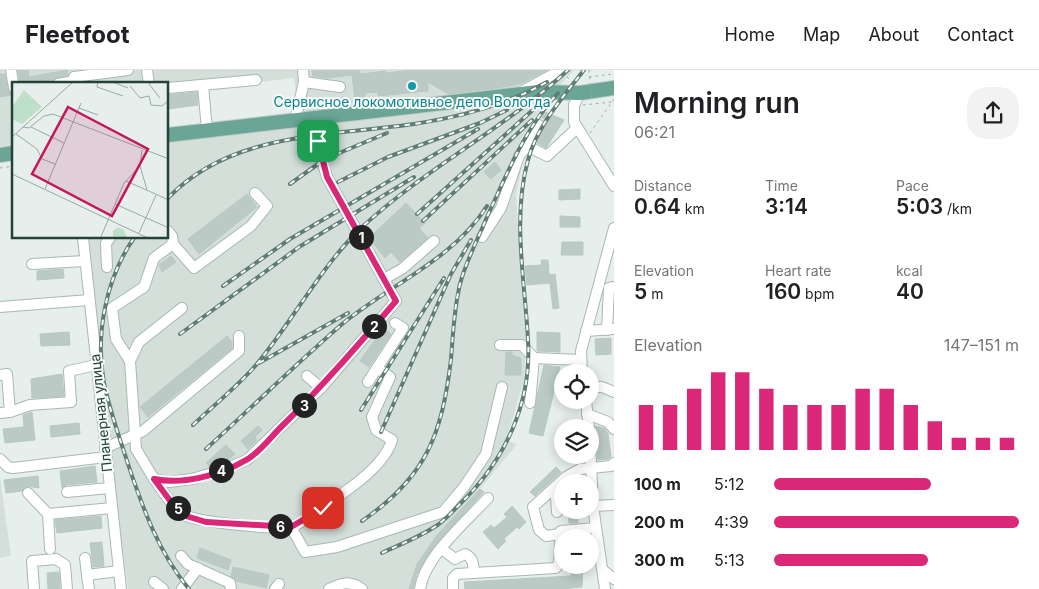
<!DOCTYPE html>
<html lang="en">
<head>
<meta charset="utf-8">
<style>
	:root { --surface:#fff; --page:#f2f2f2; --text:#202124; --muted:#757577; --line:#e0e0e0; --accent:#db2777 }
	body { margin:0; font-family:Inter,sans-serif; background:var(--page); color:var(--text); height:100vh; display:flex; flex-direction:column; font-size:19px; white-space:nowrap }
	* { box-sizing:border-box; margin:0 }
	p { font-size:16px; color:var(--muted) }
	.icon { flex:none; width:28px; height:28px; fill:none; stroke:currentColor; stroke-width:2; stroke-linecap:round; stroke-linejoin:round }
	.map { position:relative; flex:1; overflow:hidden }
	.side { display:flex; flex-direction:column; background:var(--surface); width:425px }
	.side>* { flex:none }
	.buttons { position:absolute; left:554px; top:294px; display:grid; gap:10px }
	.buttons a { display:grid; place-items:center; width:45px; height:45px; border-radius:50%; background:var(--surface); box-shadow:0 2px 12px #0003; font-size:25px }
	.pin { position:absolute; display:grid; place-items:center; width:42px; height:42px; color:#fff; margin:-21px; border-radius:10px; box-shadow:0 2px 8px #0006 }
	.km { position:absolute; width:25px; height:25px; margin:-12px; border-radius:50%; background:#222; color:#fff; font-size:14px; line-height:25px; text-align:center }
	.round { display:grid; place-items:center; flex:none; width:52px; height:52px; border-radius:20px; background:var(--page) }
	.head { display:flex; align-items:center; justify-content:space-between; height:85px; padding:0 20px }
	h1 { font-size:28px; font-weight:600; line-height:38px }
	.metrics { display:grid; grid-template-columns:repeat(3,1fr); gap:8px; height:85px; padding:5px 20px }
	.metrics div { display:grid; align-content:center }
	.metrics b { font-size:21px; font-weight:600 }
	.metrics small { font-size:14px; font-weight:400 }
	.metrics p { font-size:14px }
	.chart { height:140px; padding:10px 20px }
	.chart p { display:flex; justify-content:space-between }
	.chart svg { width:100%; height:90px; margin-top:5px; stroke:var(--accent); stroke-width:6 }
	ul { padding:0 20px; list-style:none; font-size:16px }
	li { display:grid; grid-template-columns:80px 60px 1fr; align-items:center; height:38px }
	li i { height:12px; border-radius:6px; background:var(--accent) }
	header { display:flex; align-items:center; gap:30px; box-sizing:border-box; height:70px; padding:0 25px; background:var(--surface); border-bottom:1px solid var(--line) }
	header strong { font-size:24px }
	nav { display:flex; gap:28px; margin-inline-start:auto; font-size:18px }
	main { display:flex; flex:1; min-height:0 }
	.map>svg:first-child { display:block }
	.built { fill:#d4dfda }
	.building { fill:#bbcac4; stroke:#b8c9c2 }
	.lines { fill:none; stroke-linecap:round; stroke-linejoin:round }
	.minor-casing { stroke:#a8b8b2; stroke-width:12 }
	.major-casing { stroke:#c2cac8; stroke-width:16 }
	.path { stroke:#86b3a5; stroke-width:1; stroke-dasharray:2.5 4; stroke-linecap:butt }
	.minor { stroke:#fff; stroke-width:10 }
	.major { stroke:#6aa596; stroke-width:14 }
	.rail-casing { stroke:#5f7d75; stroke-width:4 }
	.rail { stroke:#f7fbf9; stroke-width:2; stroke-dasharray:5.5; stroke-linecap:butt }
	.path-bridge { stroke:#86b3a5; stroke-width:1; stroke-dasharray:2.5 4; stroke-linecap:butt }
	.route-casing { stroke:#fff; stroke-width:10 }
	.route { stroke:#db2777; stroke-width:6 }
	.culture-dot { fill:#0f9aa8; stroke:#f7fbf9; stroke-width:2 }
	.labels { text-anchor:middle; stroke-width:4; stroke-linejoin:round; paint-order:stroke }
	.culture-label { font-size:14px; fill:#0d838f; stroke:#f7fbf9 }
	.street-label { font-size:14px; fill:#24423a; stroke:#f7fbf9 }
	.inset-road { fill:none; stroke:#98aaa4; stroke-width:1 }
	.view { fill:#c2185b; fill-opacity:0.15; stroke:#c2185b; stroke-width:2.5 }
	.inset-edge { fill:none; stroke:#24423a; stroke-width:2.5 }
</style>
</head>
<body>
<header>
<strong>Fleetfoot</strong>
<nav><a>Home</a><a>Map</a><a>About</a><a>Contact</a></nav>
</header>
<main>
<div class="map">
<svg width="614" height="519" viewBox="0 0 614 519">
	<rect width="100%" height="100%" fill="#e6efeb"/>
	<g class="built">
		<polygon points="0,0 574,0 552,23 535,48 529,61 516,126 526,271 524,310 506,371 517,374 480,419 437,465 417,494 409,519 128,519 104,340 89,168 168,168 168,71 300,54 294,8 168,23 168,14 14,14 14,76 0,78"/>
		<polygon points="0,407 11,486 0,488"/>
	</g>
	<g class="building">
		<polygon points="18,0 28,0 29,7 67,0 68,5 52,10 20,14"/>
		<polygon points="312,0 359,0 359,3 362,4 385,1 386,3 414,0 547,0 520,14 497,18 448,24 428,12 428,21 378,26 378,22 365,23 365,28 355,29 352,5 327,8 313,6"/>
		<polygon points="0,4 5,4 7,19 11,25 0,27"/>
		<polygon points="197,22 198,35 168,39 168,25"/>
		<polygon points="543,41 564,50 546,78 537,73 548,51 540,47"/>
		<polygon points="495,92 501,100 491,109 484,102"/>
		<polygon points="580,119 580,129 559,130 559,120"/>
		<polygon points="247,124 257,137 199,184 188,169"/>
		<polygon points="406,133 425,153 419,158 428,168 400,192 391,182 385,188 369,168"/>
		<polygon points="560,146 580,147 580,157 560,157"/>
		<polygon points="562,172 583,172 583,185 561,185"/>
		<polygon points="171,186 176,192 162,202 159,195"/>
		<polygon points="541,190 548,190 549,205 555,204 559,238 553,239 550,213 527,215 525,196 542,195"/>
		<polygon points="63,199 64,208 37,210 37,201"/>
		<polygon points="383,258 391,264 369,297 360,291"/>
		<polygon points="69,262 70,275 41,276 40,264"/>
		<polygon points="537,262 560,263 560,282 537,281"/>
		<polygon points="227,266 232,272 232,278 148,347 140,337"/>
		<polygon points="611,268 611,284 596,285 595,269"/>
		<polygon points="506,282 512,282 512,285 521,288 521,305 505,305"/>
		<polygon points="544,295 560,297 543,366 529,363"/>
		<polygon points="62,304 64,326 32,328 31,309"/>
		<polygon points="32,342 35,370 5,373 3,359 24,357 23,345"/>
		<polygon points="79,353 80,364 51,367 50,356"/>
		<polygon points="258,356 262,360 255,367 257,370 248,379 241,371"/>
		<polygon points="596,356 604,358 608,363 611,387 608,389 598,390 594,362"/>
		<polygon points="226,375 235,384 228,390 224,392 221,389 210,397 206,393"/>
		<polygon points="95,396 97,412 66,415 62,418 60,401"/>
		<polygon points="556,397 561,402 535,426 530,422"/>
		<polygon points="38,406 39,418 27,416 22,421 6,423 4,410"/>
		<polygon points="480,419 484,422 433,478 417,504 413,519 409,519 417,494 437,465"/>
		<polygon points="512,436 526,452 519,459 517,457 504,469 506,471 498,479 483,462 491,455 494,458 507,447 504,444"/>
		<polygon points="568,440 577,440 578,453 569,453"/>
		<polygon points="101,446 102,458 57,463 55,450"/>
		<polygon points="102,472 104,496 93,497 90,473"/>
		<polygon points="200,478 231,490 228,500 197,488"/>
		<polygon points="571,495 583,495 582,517 562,519 465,519 464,512 571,506"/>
		<polygon points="233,497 269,505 266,518 236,511 231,506"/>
		<polygon points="59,502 60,519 48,519 47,503"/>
	</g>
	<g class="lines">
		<g class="minor-casing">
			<g id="minor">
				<polyline points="11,0 14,18"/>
				<polyline points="147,0 149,14"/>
				<polyline points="74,7 128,0"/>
				<polyline points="304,12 340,17"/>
				<polyline points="58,14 74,11"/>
				<polyline points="203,15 207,60"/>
				<polyline points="168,18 256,10"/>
				<polyline points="521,22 561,0"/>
				<polyline points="580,23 574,35 574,52 614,116"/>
				<polyline points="317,47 320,84 327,107 396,231 321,318"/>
				<polyline points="295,50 304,12 303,0"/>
				<polyline points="539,55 527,76 547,86 577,58"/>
				<polyline points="255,123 267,136 251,156 194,198 173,174 154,188 144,217 112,238 116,269 130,291 136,379 154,409 169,412 192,409 222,400 247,390 321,318 307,306"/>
				<polyline points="168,161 172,166 173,174"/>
				<polyline points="482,167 501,138 519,86 527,76"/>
				<polyline points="83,168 121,519"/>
				<polyline points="32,194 85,191"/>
				<polyline points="107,197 106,173 110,168"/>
				<polyline points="384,209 402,199 434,171"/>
				<polyline points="0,237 89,230"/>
				<polyline points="607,260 609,218 614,217"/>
				<polyline points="586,261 614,259"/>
				<polyline points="500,275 522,275 534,288"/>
				<polyline points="130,291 139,272 182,238"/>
				<polyline points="377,298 403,258 395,253"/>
				<polyline points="582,302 581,281 614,158"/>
				<polyline points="0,305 7,304 10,342 0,343"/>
				<polyline points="590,317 602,317 614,322"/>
				<polyline points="586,330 589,358"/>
				<polyline points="530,333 534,288 581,290"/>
				<polyline points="10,342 30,335 71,332 69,301 96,295"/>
				<polyline points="587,344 608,352 614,359"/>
				<polyline points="590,373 593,436 605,519"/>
				<polyline points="105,378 143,361 239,281 239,266"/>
				<polyline points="0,389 8,397 13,398 106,387"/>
				<path d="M 154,409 C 163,421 173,439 187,446 C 200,452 281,461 293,456 C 313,448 332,431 350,418 C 365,407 387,388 392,370 L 376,360 L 372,347 L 390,307 L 377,298 L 368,312"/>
				<polyline points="67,422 109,418"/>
				<polyline points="28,423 48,444 112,438"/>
				<polyline points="593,436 614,435"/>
				<polyline points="557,442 556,427 562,422"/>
				<polyline points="48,444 50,479"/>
				<polyline points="291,457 305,482 337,477 443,442 464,417 486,384 502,317"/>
				<polyline points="560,464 546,466 539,460 533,437 566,407 580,399 611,396 614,393"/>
				<path d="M 442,479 L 455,489 L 465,484 C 474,488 473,495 474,503"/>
				<polyline points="181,486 188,494 230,513 231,519"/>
				<polyline points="85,488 87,505 119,501"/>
				<polyline points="604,501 614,509"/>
				<polyline points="87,505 89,519"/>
				<polyline points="154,512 163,519"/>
				<polyline points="34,519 32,491 56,489 65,495 67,519"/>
				<polyline points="182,519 198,498"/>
				<polyline points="275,519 279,514"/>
				<path d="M 329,519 C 341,513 350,510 362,519"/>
				<path d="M 420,519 C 425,486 466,452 488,428"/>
				<polyline points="453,519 453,508 457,504 556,498 559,493 561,461 596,458"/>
			</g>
		</g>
		<g class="major-casing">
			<g id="major">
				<polyline points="168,65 538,22 580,23 614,18"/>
				<polyline points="0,85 14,83"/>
			</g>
		</g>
		<g class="path">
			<polyline points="567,7 573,13"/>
			<polyline points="589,7 614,4"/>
			<polyline points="583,35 612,32"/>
			<polyline points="590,63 614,29"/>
			<polyline points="0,98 14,96"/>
		</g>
		<use href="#minor" class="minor"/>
		<use href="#major" class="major"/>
		<g class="rail-casing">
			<g id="rail">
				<polyline points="338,112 388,87 480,53 507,40"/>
				<polyline points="290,114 325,89 387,63"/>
				<path d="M 168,128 C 231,62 330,66 414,54 C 461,47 506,35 547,12"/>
				<polyline points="417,144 545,29"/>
				<polyline points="423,151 532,50"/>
				<path d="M 134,168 C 106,208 95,264 104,313 C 110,342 120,369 129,397 C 144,441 159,483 189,519"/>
				<polyline points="223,216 290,169 478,59"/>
				<polyline points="180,264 299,177 414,107"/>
				<polyline points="259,293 348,243"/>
				<polyline points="361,340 444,208"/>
				<path d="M 193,355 C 214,335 238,316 256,295 C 293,251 319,199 360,159 C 424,99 504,59 568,0"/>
				<polyline points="381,362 451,204 471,170"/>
				<path d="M 206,379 C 251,338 295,295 341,255 C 390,214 452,191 487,136"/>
				<path d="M 362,451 C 426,407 442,365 451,289 C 453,264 454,239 460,214 C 466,191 478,169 487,147 C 507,104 525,58 558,23"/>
				<path d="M 382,483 C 401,474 422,466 439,454 C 447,448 454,440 461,433 C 505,390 532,333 528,270 C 525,211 512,148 528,90 C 537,56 563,27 584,0"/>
			</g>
		</g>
		<use href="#rail" class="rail"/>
		<polyline class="path-bridge" points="589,0 592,30"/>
	</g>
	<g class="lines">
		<g class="route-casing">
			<path id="route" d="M 318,71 L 327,107 L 396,231 C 358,275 321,318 280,358 C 270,368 259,383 246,390 C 221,405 183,415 154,409 L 171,432 L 186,446 L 206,452 L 291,457 L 323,438"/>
		</g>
		<use href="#route" class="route"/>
	</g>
	<circle class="culture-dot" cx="412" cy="16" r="5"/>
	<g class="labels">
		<g class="culture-label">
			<text x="412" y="37">Сервисное локомотивное депо Вологда</text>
		</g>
		<g class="street-label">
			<text transform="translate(101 343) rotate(-96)" y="5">Планерная улица</text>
		</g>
	</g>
	<g transform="translate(12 12)">
		<rect width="156" height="156" fill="#e6efeb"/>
		<path d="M 12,8 L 30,25 L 10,42 L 0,37 L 0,25 ZM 106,145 L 112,148 L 115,156 L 101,156 L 101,149 Z" fill="#bfe0c8"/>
		<path class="inset-road" d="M 86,0 L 85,5 L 111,14M 101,0 L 116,6M 140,0 L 137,2 L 148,16M 118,4 L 128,16 L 137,14 L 139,23 L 150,24 L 157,18M 67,26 L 86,33M 11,45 L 17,46 L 32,34 L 41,32 L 157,77M 19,45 L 52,61M 4,52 L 25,67 L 30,77 L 43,82M 0,55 L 61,0M 128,84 L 135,108M 0,92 L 138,157M 114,99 L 157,118M 33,107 L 69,21M 103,122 L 157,146M 127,151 L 144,113M 88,157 L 112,101 L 128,84 L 130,68"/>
		<path class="view" d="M 56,25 L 136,67 L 100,134 L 20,92 Z"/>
		<rect width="156" height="156" class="inset-edge"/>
	</g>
</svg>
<div class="buttons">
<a><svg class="icon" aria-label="locate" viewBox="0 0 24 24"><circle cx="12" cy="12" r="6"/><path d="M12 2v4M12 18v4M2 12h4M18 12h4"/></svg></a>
<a><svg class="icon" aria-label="layers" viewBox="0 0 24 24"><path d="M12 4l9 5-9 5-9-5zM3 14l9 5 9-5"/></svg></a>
<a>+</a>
<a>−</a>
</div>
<div class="pin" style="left:318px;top:71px;background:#1e9e55"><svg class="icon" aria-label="arrive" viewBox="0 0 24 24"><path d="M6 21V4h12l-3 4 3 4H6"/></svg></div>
<div class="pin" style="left:323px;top:438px;background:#d93025"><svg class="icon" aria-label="check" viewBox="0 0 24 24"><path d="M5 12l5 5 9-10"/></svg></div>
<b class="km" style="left:361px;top:167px">1</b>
<b class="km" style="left:374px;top:256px">2</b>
<b class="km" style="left:304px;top:335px">3</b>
<b class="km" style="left:221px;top:400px">4</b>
<b class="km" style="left:178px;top:438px">5</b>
<b class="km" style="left:280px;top:456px">6</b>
</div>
<section class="side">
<div class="head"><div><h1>Morning run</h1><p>06:21</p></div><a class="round"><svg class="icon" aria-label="share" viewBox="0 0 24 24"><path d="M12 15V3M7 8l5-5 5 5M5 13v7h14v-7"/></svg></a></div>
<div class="metrics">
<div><p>Distance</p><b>0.64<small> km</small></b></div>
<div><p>Time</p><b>3:14</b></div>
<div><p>Pace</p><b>5:03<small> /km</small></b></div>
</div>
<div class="metrics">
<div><p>Elevation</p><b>5<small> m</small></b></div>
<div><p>Heart rate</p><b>160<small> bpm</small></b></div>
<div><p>kcal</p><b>40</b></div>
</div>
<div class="chart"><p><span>Elevation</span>147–151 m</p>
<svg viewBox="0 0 160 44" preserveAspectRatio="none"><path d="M5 44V22M15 44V22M25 44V14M35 44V6M45 44V6M55 44V14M65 44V22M75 44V22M85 44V22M95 44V14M105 44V14M115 44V22M125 44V30M135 44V38M145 44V38M155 44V38"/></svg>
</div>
<ul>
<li><b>100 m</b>5:12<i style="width:64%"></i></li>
<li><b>200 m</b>4:39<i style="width:100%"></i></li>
<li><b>300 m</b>5:13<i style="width:63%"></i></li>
</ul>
</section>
</main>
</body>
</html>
